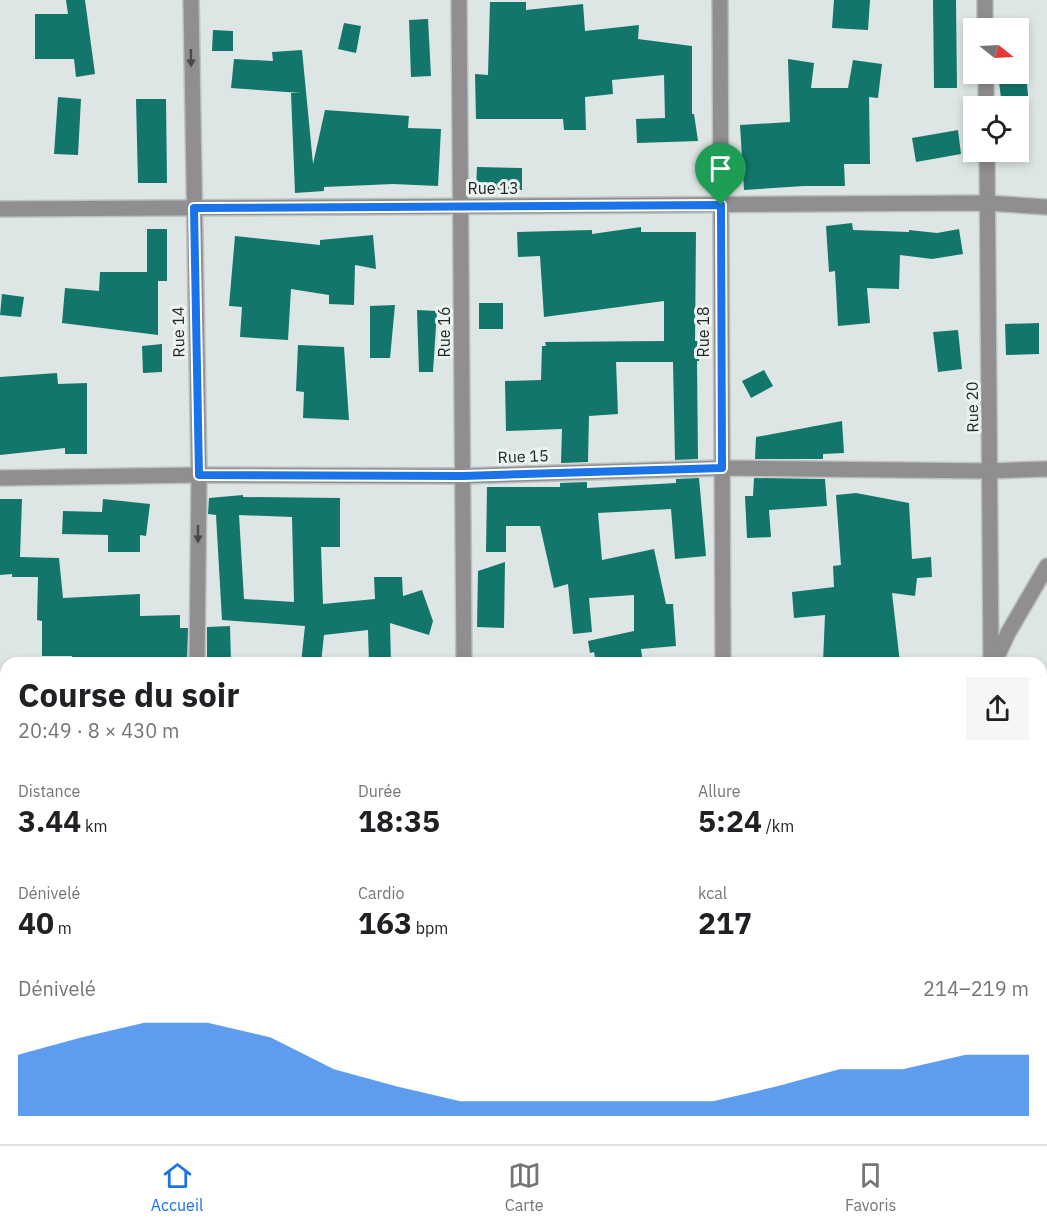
<!DOCTYPE html>
<html lang="fr">
<head>
<meta charset="utf-8">
<style>
	:root { --surface:#fff; --page:#f6f6f6; --text:#202124; --muted:#757577; --line:#e0e0e0; --accent:#1a73e8 }
	body { margin:0; font-family:"IBM Plex Sans",sans-serif; background:var(--page); color:var(--text); height:100vh; display:flex; flex-direction:column; font-size:22px; white-space:nowrap }
	* { box-sizing:border-box; margin:0 }
	p { font-size:20px; color:var(--muted) }
	.icon { flex:none; width:33px; height:33px; fill:none; stroke:currentColor; stroke-width:2; stroke-linecap:round; stroke-linejoin:round }
	.map { position:relative; flex:1; overflow:hidden }
	.sheet { position:absolute; left:0px; top:657px; width:1047px; height:488px; display:flex; flex-direction:column; background:var(--surface); border-radius:18px 18px 0 0; box-shadow:0 3px 9px #0003 }
	.sheet>* { flex:none }
	.needle { width:39px; rotate:108deg }
	.tools { position:absolute; left:963px; top:18px; display:grid; gap:12px }
	.tools a { display:grid; place-items:center; width:66px; height:66px; border-radius:0px; background:var(--surface); box-shadow:0 3px 9px #0003; font-size:30px }
	.pin { position:absolute; display:grid; place-items:center; width:51px; height:51px; color:#fff; margin:-62px -26px; border-radius:50% 50% 50% 0; rotate:-45deg; box-shadow:0 0 6px #0007 }
	.pin .icon { rotate:45deg }
	.round { display:grid; place-items:center; flex:none; width:63px; height:63px; border-radius:0px; background:var(--page) }
	.head { display:flex; align-items:center; justify-content:space-between; height:102px; padding:0 18px }
	h1 { font-size:33px; font-weight:700; line-height:45px }
	.metrics { display:grid; grid-template-columns:repeat(3,1fr); gap:9px; height:102px; padding:6px 18px }
	.metrics div { display:grid; align-content:center }
	.metrics b { font-size:30px; font-weight:700 }
	.metrics small { font-size:16px; font-weight:400 }
	.metrics p { font-size:16px }
	.chart { height:168px; padding:12px 18px }
	.chart p { display:flex; justify-content:space-between }
	.chart svg { width:100%; height:108px; margin-top:6px; fill:var(--accent); opacity:.7 }
	.tab-bar { display:flex; justify-content:space-around; align-items:center; height:84px; border-top:2px solid var(--line); background:var(--surface); font-size:16px; color:var(--muted) }
	.tab-bar a { display:grid; justify-items:center; gap:3px }
	.tab-bar .on { color:var(--accent) }
	.map>svg:first-child { display:block }
	.lines { fill:none; stroke-linecap:round; stroke-linejoin:round }
	.stream { stroke:#55ac9e; stroke-width:8 }
	.building { fill:#13766a; fill-rule:evenodd }
	.minor-casing { stroke:#bbc3c2; stroke-width:18 }
	.tertiary-casing { stroke:#bbc3c2; stroke-width:18 }
	.minor { stroke:#908e90; stroke-width:15 }
	.tertiary { stroke:#908e90; stroke-width:15 }
	.oneway { fill:#484a4a }
	.route-casing { stroke:#fff; stroke-width:12 }
	.route { stroke:#1a73e8; stroke-width:8 }
	.labels { text-anchor:middle; stroke-width:6; stroke-linejoin:round; paint-order:stroke }
	.street-label { font-size:16px; fill:#222625; stroke:#ebf3f1 }
</style>
</head>
<body>
<div class="map">
<svg width="1047" height="1144" viewBox="0 0 1047 1144">
	<rect width="100%" height="100%" fill="#dde6e4"/>
	<g class="lines">
		<g class="stream">
			<polyline points="1041,774 1047,768"/>
			<polyline points="688,1144 693,1138"/>
		</g>
	</g>
	<g class="building">
		<polygon points="66,0 85,0 95,74 76,77 74,59 35,59 35,14 68,14"/>
		<polygon points="834,0 870,0 868,30 832,28"/>
		<polygon points="933,0 956,0 957,88 934,88"/>
		<polygon points="490,2 526,2 526,10 583,4 585,31 639,25 638,39 692,46 692,114 694,114 698,141 637,143 636,119 665,118 664,75 612,80 613,94 585,97 586,130 564,130 563,119 476,119 475,74 488,75"/>
		<polygon points="428,19 431,76 411,77 409,20"/>
		<polygon points="344,23 361,26 356,53 338,49"/>
		<polygon points="213,30 233,31 233,51 212,51"/>
		<polygon points="302,50 313,164 325,110 409,116 408,128 441,129 438,186 393,184 324,187 324,191 295,193 291,93 301,93 231,88 234,59 273,61 272,52"/>
		<polygon points="788,59 814,63 811,88 848,88 853,60 882,64 878,98 869,97 870,164 844,164 845,186 804,186 744,190 740,125 790,122"/>
		<polygon points="998,74 1026,74 1029,106 1002,106"/>
		<polygon points="58,97 81,99 78,155 54,154"/>
		<polygon points="136,99 166,99 167,183 138,183"/>
		<polygon points="958,130 961,154 916,162 912,138"/>
		<polygon points="477,167 522,168 522,190 476,189"/>
		<polygon points="852,223 853,230 909,232 909,230 937,233 959,229 963,254 932,259 900,255 899,289 867,288 870,323 838,326 835,271 829,272 826,226"/>
		<polygon points="641,227 641,232 696,232 695,341 699,341 699,361 697,361 698,459 675,460 673,362 616,362 618,414 589,416 588,462 561,463 562,429 506,431 505,381 541,380 542,346 546,346 545,342 664,341 664,301 544,317 540,256 518,257 517,232 592,230 592,234"/>
		<polygon points="147,229 167,229 167,281 158,281 158,335 62,323 65,288 99,291 100,272 147,272"/>
		<polygon points="373,235 376,269 355,265 354,305 329,304 329,295 291,289 288,340 240,337 242,307 229,306 235,236 320,245 320,240"/>
		<polygon points="2,294 24,297 21,317 0,315"/>
		<rect x="479" y="303" width="24" height="26"/>
		<polygon points="395,305 390,358 370,358 370,306"/>
		<polygon points="417,310 437,311 433,372 419,372"/>
		<polygon points="1039,323 1039,354 1006,355 1005,324"/>
		<polygon points="958,330 962,369 938,372 933,332"/>
		<polygon points="162,344 162,372 143,373 142,346"/>
		<polygon points="298,345 344,347 349,420 303,418 304,392 296,391"/>
		<polygon points="764,370 773,386 751,398 742,381"/>
		<polygon points="57,373 58,384 87,383 87,454 65,454 65,448 0,455 0,377"/>
		<polygon points="842,421 844,453 823,454 823,459 755,459 756,437"/>
		<polygon points="699,478 706,556 675,559 671,509 598,513 602,560 654,549 666,604 673,604 676,646 641,649 643,663 596,663 594,652 590,653 588,641 634,631 634,595 589,598 592,632 573,634 568,584 554,588 540,526 506,526 506,552 486,552 487,487 560,487 560,483 587,482 587,488 676,483 676,479"/>
		<polygon points="754,478 825,479 827,506 769,510 771,537 747,538 745,496 753,496"/>
		<polygon points="856,493 909,503 912,559 931,557 932,577 917,578 915,596 892,593 900,663 823,663 825,615 794,618 792,592 834,587 833,566 841,565 836,495"/>
		<path d="M 243,495 L 243,497 L 340,498 L 340,547 L 321,547 L 323,604 L 375,599 L 374,577 L 402,577 L 403,596 L 422,590 L 433,621 L 429,635 L 390,623 L 391,663 L 369,663 L 368,630 L 324,635 L 321,663 L 301,663 L 305,626 L 222,620 L 216,515 L 208,514 L 209,498 ZM 239,515 L 292,517 L 294,602 L 244,599 Z"/>
		<polygon points="0,499 22,499 20,557 59,558 63,598 140,594 140,616 180,615 180,628 188,628 187,663 72,663 72,656 42,656 42,621 37,620 38,577 12,577 12,574 0,575"/>
		<polygon points="103,499 150,504 146,536 140,535 140,552 108,552 108,535 62,534 63,511 102,512"/>
		<polygon points="505,562 504,628 477,627 478,571"/>
		<polygon points="230,626 231,663 207,663 207,627"/>
	</g>
	<g class="lines">
		<g class="minor-casing">
			<g id="minor">
				<polyline points="459,0 464,663"/>
				<polyline points="720,0 723,663"/>
				<polyline points="985,0 985,28"/>
				<polyline points="986,74 986,106"/>
				<polyline points="987,152 991,663"/>
				<polyline points="0,209 987,203 1047,207"/>
				<polyline points="0,478 199,475 463,476 722,468 990,471 1047,469"/>
				<polyline points="994,663 1008,633 1047,566"/>
				<polyline points="0,747 6,747"/>
				<polyline points="1041,999 1047,999"/>
				<polyline points="0,1005 6,1005"/>
				<polyline points="467,1138 467,1144"/>
				<polyline points="724,1138 724,1144"/>
				<polyline points="996,1138 996,1144"/>
				<polyline points="663,1144 668,1138"/>
			</g>
		</g>
		<g class="tertiary-casing">
			<g id="tertiary">
				<polyline points="191,0 199,475 197,663"/>
				<polyline points="199,1144 199,1138"/>
			</g>
		</g>
		<use href="#minor" class="minor"/>
		<use href="#tertiary" class="tertiary"/>
	</g>
	<defs><path id="oneway-solid" d="M-6-.8H1V-3.2L6.5 0L1 3.2V.8H-6Z" transform="scale(1.5)"/></defs>
	<g class="oneway">
		<use href="#oneway-solid" transform="translate(191 58) rotate(89)"/>
		<use href="#oneway-solid" transform="translate(198 534) rotate(90)"/>
	</g>
	<g class="lines">
		<g class="route-casing">
			<polygon id="route" points="721,205 722,468 463,476 199,475 194,208"/>
		</g>
		<use href="#route" class="route"/>
	</g>
	<g class="labels">
		<g class="street-label">
			<text x="493" y="194">Rue 13</text>
			<text transform="translate(178 332) rotate(-91)" y="6">Rue 14</text>
			<text transform="translate(444 332) rotate(-90)" y="6">Rue 16</text>
			<text transform="translate(703 332) rotate(-90)" y="6">Rue 18</text>
			<text transform="translate(972 407) rotate(-91)" y="6">Rue 20</text>
			<text transform="translate(523 456) rotate(-2)" y="6">Rue 15</text>
		</g>
	</g>
</svg>
<div class="tools">
<a><svg class="needle" viewBox="-14 -14 28 28"><path d="M0-13l5 13h-10z" fill="#e53935"/><path d="M0 13l5-13h-10z" fill="#757577"/></svg></a>
<a><svg class="icon" aria-label="locate" viewBox="0 0 24 24"><circle cx="12" cy="12" r="6"/><path d="M12 2v4M12 18v4M2 12h4M18 12h4"/></svg></a>
</div>
<div class="pin" style="left:721px;top:205px;background:#1e9e55"><svg class="icon" aria-label="arrive" viewBox="0 0 24 24"><path d="M6 21V4h12l-3 4 3 4H6"/></svg></div>
<section class="sheet">
<div class="head"><div><h1>Course du soir</h1><p>20:49 · 8 × 430 m</p></div><a class="round"><svg class="icon" aria-label="share" viewBox="0 0 24 24"><path d="M12 15V3M7 8l5-5 5 5M5 13v7h14v-7"/></svg></a></div>
<div class="metrics">
<div><p>Distance</p><b>3.44<small> km</small></b></div>
<div><p>Durée</p><b>18:35</b></div>
<div><p>Allure</p><b>5:24<small> /km</small></b></div>
</div>
<div class="metrics">
<div><p>Dénivelé</p><b>40<small> m</small></b></div>
<div><p>Cardio</p><b>163<small> bpm</small></b></div>
<div><p>kcal</p><b>217</b></div>
</div>
<div class="chart"><p><span>Dénivelé</span>214–219 m</p>
<svg viewBox="0 0 160 44" preserveAspectRatio="none"><path d="M0 44V19L10 12L20 6L30 6L40 12L50 25L60 32L70 38L80 38L90 38L100 38L110 38L120 32L130 25L140 25L150 19L160 19V44z"/></svg>
</div>
</section>
</div>
<nav class="tab-bar">
<a class="on"><svg class="icon" aria-label="home" viewBox="0 0 24 24"><path d="M3 11l9-7 9 7M6 9v11h12V9"/></svg>Accueil</a>
<a><svg class="icon" aria-label="map" viewBox="0 0 24 24"><path d="M3 6l6-2 6 2 6-2v14l-6 2-6-2-6 2zM9 4v14M15 6v14"/></svg>Carte</a>
<a><svg class="icon" aria-label="saved" viewBox="0 0 24 24"><path d="M7 4h10v16l-5-4-5 4z"/></svg>Favoris</a>
</nav>
</body>
</html>
